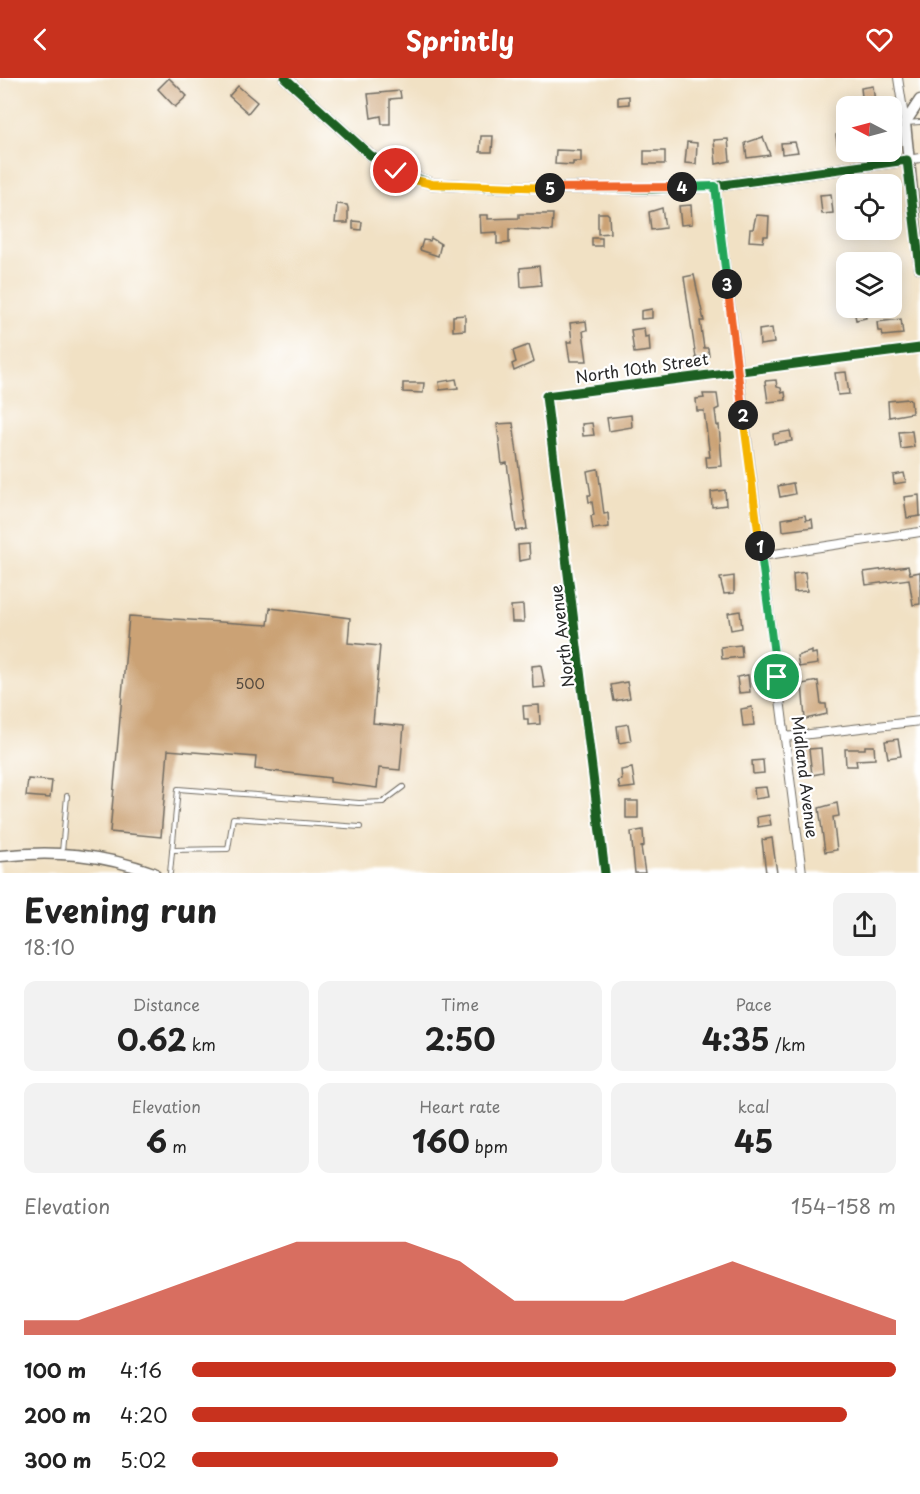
<!DOCTYPE html>
<html lang="en">
<head>
<meta charset="utf-8">
<style>
	:root { --surface:#fff; --page:#f2f2f2; --text:#222; --muted:#767676; --accent:#c8321e }
	body { margin:0; font-family:"Playpen Sans",sans-serif; background:var(--page); color:var(--text); height:100vh; display:flex; flex-direction:column; font-size:22px; white-space:nowrap }
	* { box-sizing:border-box; margin:0 }
	p { font-size:20px; color:var(--muted) }
	.icon { flex:none; width:33px; height:33px; fill:none; stroke:currentColor; stroke-width:2; stroke-linecap:round; stroke-linejoin:round }
	.map { position:relative; height:795px; overflow:hidden }
	.panel { display:flex; flex-direction:column; background:var(--surface); flex:1 }
	.panel>* { flex:none }
	.needle { width:39px; rotate:276deg }
	.buttons { position:absolute; left:836px; top:18px; display:grid; gap:12px }
	.buttons a { display:grid; place-items:center; width:66px; height:66px; border-radius:12px; background:var(--surface); box-shadow:0 3px 15px #0003; font-size:30px }
	.pin { position:absolute; display:grid; place-items:center; width:51px; height:51px; color:#fff; margin:-26px; border:3px solid #fff; border-radius:50%; box-shadow:0 2px 6px #0007 }
	.km { position:absolute; width:30px; height:30px; margin:-15px; border-radius:50%; background:#222; color:#fff; font-size:16px; line-height:30px; text-align:center }
	.round { display:grid; place-items:center; flex:none; width:63px; height:63px; border-radius:12px; background:var(--page) }
	.head { display:flex; align-items:center; justify-content:space-between; height:102px; padding:0 24px }
	h1 { font-size:33px; font-weight:700; line-height:45px }
	.metrics { display:grid; grid-template-columns:repeat(3,1fr); gap:9px; height:102px; padding:6px 24px }
	.metrics div { display:grid; align-content:center; border-radius:12px; background:var(--page); text-align:center }
	.metrics b { font-size:30px; font-weight:700 }
	.metrics small { font-size:16px; font-weight:400 }
	.metrics p { font-size:16px }
	.chart { height:168px; padding:12px 24px }
	.chart p { display:flex; justify-content:space-between }
	.chart svg { width:100%; height:108px; margin-top:6px; fill:var(--accent); opacity:.7 }
	ul { padding:0 24px; list-style:none; font-size:20px }
	li { display:grid; grid-template-columns:96px 72px 1fr; align-items:center; height:45px }
	li i { height:15px; border-radius:8px; background:var(--accent) }
	header { display:flex; justify-content:space-between; align-items:center; height:78px; padding:0 24px; background:var(--accent); color:#fff; font-size:27px; font-weight:700 }
	.map>svg:first-child { display:block }
	.building { fill:#cba275 }
	.lines { fill:none; stroke-linecap:round; stroke-linejoin:round }
	.service-casing { stroke:#706b61; stroke-width:6 }
	.minor-casing { stroke:#706b61; stroke-width:10 }
	.tertiary-casing { stroke:#706b61; stroke-width:13 }
	.service { stroke:#fff; stroke-width:4 }
	.minor { stroke:#fff; stroke-width:8 }
	.tertiary { stroke:#fff; stroke-width:10 }
	.cycleway-casing { stroke:#fff; stroke-width:13 }
	.cycleway { stroke:#1b5e20; stroke-width:9 }
	.split-1-casing { stroke:#fff; stroke-width:12 }
	.split-2-casing { stroke:#fff; stroke-width:12 }
	.split-3-casing { stroke:#fff; stroke-width:12 }
	.split-4-casing { stroke:#fff; stroke-width:12 }
	.split-5-casing { stroke:#fff; stroke-width:12 }
	.split-6-casing { stroke:#fff; stroke-width:12 }
	.split-1 { stroke:#22a559; stroke-width:8 }
	.split-2 { stroke:#f5b400; stroke-width:8 }
	.split-3 { stroke:#f0652b; stroke-width:8 }
	.split-4 { stroke:#22a559; stroke-width:8 }
	.split-5 { stroke:#f0652b; stroke-width:8 }
	.split-6 { stroke:#f5b400; stroke-width:8 }
	.labels { text-anchor:middle; stroke-width:4.5; stroke-linejoin:round; paint-order:stroke }
	.number-label { font-size:14px; fill:#53493e }
	.street-label { font-size:16px; fill:#2b2b2b; stroke:#fff }
</style>
</head>
<body>
<header><svg class="icon" aria-label="back" viewBox="0 0 24 24"><path d="M15 5l-7 7 7 7"/></svg>Sprintly<svg class="icon" aria-label="heart" viewBox="0 0 24 24"><path d="M12 20l-8-8c-3-5 5-10 8-4 3-6 11-1 8 4z"/></svg></header>
<div class="map">
<svg width="920" height="795" viewBox="0 0 920 795">
	<rect width="100%" height="100%" fill="#fff"/>
	<filter id="ink" filterUnits="userSpaceOnUse"><feTurbulence type="fractalNoise" baseFrequency=".0167" numOctaves="2"/><feDisplacementMap in="SourceGraphic" scale="12" xChannelSelector="R" yChannelSelector="G"/><feConvolveMatrix kernelMatrix="1 2 1 2 8 2 1 2 1" color-interpolation-filters="sRGB"/></filter>
	<filter id="wash" filterUnits="userSpaceOnUse"><feTurbulence type="fractalNoise" baseFrequency=".008" numOctaves="4" result="noise"/><feDisplacementMap in="SourceGraphic" scale="24" xChannelSelector="R" yChannelSelector="G"/><feGaussianBlur stdDeviation="1.35" result="paint"/><feColorMatrix in="noise" values="0 0 0 0 0 0 0 0 0 0 0 0 0 0 0 0 0 1.4 0 .05"/><feComposite in="paint" operator="in"/></filter>
	<g filter="url(#wash)">
		<rect width="100%" height="100%" fill="#f1e1c4"/>
		<g id="blocks">
			<g class="building">
				<polygon points="169,0 187,18 175,29 158,11"/>
				<polygon points="238,8 257,24 248,35 229,18"/>
				<polygon points="873,8 875,25 863,27 861,10"/>
				<polygon points="400,13 401,20 390,21 390,46 382,46 381,38 371,40 368,16"/>
				<polygon points="629,18 629,26 618,27 618,19"/>
				<polygon points="846,56 846,69 838,70 836,57"/>
				<polygon points="481,58 493,58 492,74 480,74"/>
				<polygon points="763,59 770,77 747,80 745,65"/>
				<polygon points="728,61 730,83 716,86 714,62"/>
				<polygon points="687,64 697,65 696,86 685,85"/>
				<polygon points="795,64 798,74 782,76 781,65"/>
				<polygon points="556,72 581,73 581,84 573,84 573,87 555,86"/>
				<rect x="644" y="73" width="21" height="13"/>
				<polygon points="831,116 833,135 822,136 820,117"/>
				<polygon points="337,126 347,127 348,130 348,145 335,145"/>
				<polygon points="691,127 692,146 681,147 679,128"/>
				<polygon points="662,130 665,150 651,152 649,134"/>
				<polygon points="598,135 607,135 609,137 610,155 598,156"/>
				<polygon points="519,136 553,136 552,153 509,151 509,165 497,166 497,154 481,155 480,137 488,137 488,141 519,140"/>
				<polygon points="756,137 769,138 768,158 764,158 763,164 749,163 750,151 753,151"/>
				<polygon points="353,143 362,144 361,152 353,151"/>
				<polygon points="431,160 441,166 438,178 420,172 423,162 430,163"/>
				<rect x="592" y="160" width="10" height="8"/>
				<polygon points="539,188 541,207 521,209 520,190"/>
				<polygon points="694,197 704,243 700,243 704,270 708,270 709,278 696,280 684,199"/>
				<polygon points="652,231 652,240 641,241 641,233"/>
				<polygon points="864,231 866,240 856,242 854,232"/>
				<polygon points="465,237 465,252 453,253 453,238"/>
				<polygon points="901,241 903,256 883,258 882,253 878,253 877,244"/>
				<polygon points="586,243 587,252 583,253 587,283 570,283 567,264 572,264 570,245"/>
				<polygon points="644,250 645,259 649,258 650,273 634,275 631,252"/>
				<polygon points="772,250 774,265 760,267 759,252"/>
				<polygon points="529,267 534,284 514,293 512,286 516,284 513,273"/>
				<polygon points="846,294 849,316 838,317 835,295"/>
				<polygon points="456,301 458,310 440,312 439,304"/>
				<polygon points="776,302 777,309 781,310 782,315 785,314 786,322 768,324 765,303"/>
				<polygon points="403,305 424,305 423,315 403,314"/>
				<polygon points="703,316 717,316 719,330 715,332 717,348 719,347 722,388 707,389 706,379 710,379 704,333 697,333 696,321 704,320"/>
				<polygon points="908,321 911,322 912,335 889,339 888,323"/>
				<polygon points="631,337 632,349 609,353 607,340"/>
				<polygon points="513,345 527,451 516,453 507,385 502,386 497,346"/>
				<polygon points="592,345 594,357 583,358 582,346"/>
				<polygon points="790,353 792,363 774,366 773,356"/>
				<polygon points="912,353 914,369 901,371 899,354"/>
				<polygon points="598,391 604,436 608,435 609,449 593,451 591,438 594,437 592,424 589,424 588,417 591,417 587,393"/>
				<polygon points="904,395 906,404 894,406 893,397"/>
				<polygon points="793,405 795,416 780,419 778,408"/>
				<polygon points="725,412 726,427 712,429 711,414"/>
				<polygon points="919,417 920,438 907,440 904,419"/>
				<polygon points="805,437 806,442 812,441 813,449 783,453 782,441"/>
				<polygon points="529,466 530,481 519,483 518,467"/>
				<polygon points="908,488 910,496 920,494 920,526 913,527 909,501 866,507 864,494"/>
				<polygon points="805,494 807,513 794,514 793,496"/>
				<polygon points="734,498 734,515 724,516 720,500"/>
				<polygon points="523,527 524,544 512,544 511,528"/>
				<polygon points="270,530 350,540 348,565 380,568 373,645 404,648 400,692 379,690 377,710 330,704 330,700 255,691 256,679 168,672 161,759 110,754 129,538 268,547"/>
				<polygon points="740,533 742,550 731,552 728,535"/>
				<polygon points="741,567 742,579 722,581 721,569"/>
				<polygon points="812,573 812,576 816,575 818,586 799,589 797,578"/>
				<polygon points="541,587 545,609 533,610 532,588"/>
				<polygon points="748,597 750,614 739,615 737,599"/>
				<polygon points="818,603 821,626 826,626 827,636 805,641 802,606"/>
				<polygon points="627,604 630,620 614,623 611,607"/>
				<polygon points="539,627 540,646 528,647 528,641 524,641 523,628"/>
				<polygon points="752,629 754,647 743,648 741,631"/>
				<polygon points="628,646 631,663 619,665 617,648"/>
				<polygon points="898,661 901,678 888,680 885,663"/>
				<polygon points="865,668 874,668 875,681 856,682 857,688 846,688 845,671 865,671"/>
				<polygon points="821,670 823,695 812,697 809,671"/>
				<polygon points="763,682 764,695 753,696 752,683"/>
				<polygon points="632,690 635,709 620,711 618,703 622,702 621,692"/>
				<polygon points="28,701 52,703 50,720 26,718"/>
				<polygon points="766,709 768,719 755,721 754,710"/>
				<rect x="626" y="723" width="12" height="17"/>
				<polygon points="837,725 839,738 833,739 837,772 825,774 819,730"/>
				<polygon points="769,737 771,747 758,749 757,739"/>
				<polygon points="643,752 644,768 641,769 645,795 635,795 631,754"/>
				<polygon points="772,760 777,795 766,795 762,762"/>
			</g>
		</g>
	</g>
	<g filter="url(#ink)">
		<use href="#blocks" fill-opacity="0" stroke="#706b61" stroke-width="1.5"/>
		<g class="lines">
			<g class="service-casing">
				<g id="service">
					<polyline points="906,45 920,44"/>
					<polyline points="172,772 228,771 233,740 360,749"/>
					<polyline points="62,774 67,718"/>
					<polyline points="170,795 178,711 359,725 383,724 403,709"/>
				</g>
			</g>
			<g class="minor-casing">
				<g id="minor">
					<polyline points="898,0 905,45"/>
					<polyline points="907,82 920,80"/>
					<polyline points="715,108 802,795"/>
					<polyline points="761,478 920,454"/>
					<polyline points="785,659 920,643"/>
					<polyline points="605,795 546,318 920,270"/>
				</g>
			</g>
			<g class="tertiary-casing">
				<g id="tertiary">
					<polyline points="285,0 370,77 396,93 433,106 491,109 652,111 715,108 907,82"/>
					<polyline points="920,22 905,45 920,190"/>
					<path d="M 0,778 C 54,772 102,776 154,795"/>
				</g>
			</g>
			<use href="#service" class="service"/>
			<use href="#minor" class="minor"/>
			<use href="#tertiary" class="tertiary"/>
			<g class="cycleway-casing">
				<g id="cycleway">
					<polyline points="285,0 370,77 396,93 433,106 491,109 652,111 715,108 907,82 920,190"/>
					<polyline points="605,795 546,318 920,270"/>
				</g>
			</g>
			<use href="#cycleway" class="cycleway"/>
		</g>
	</g>
	<g class="lines" filter="url(#ink)">
		<g class="split-1-casing">
			<polyline id="split-1" points="760,468 777,599"/>
		</g>
		<g class="split-2-casing">
			<polyline id="split-2" points="743,337 760,468"/>
		</g>
		<g class="split-3-casing">
			<polyline id="split-3" points="727,206 743,337"/>
		</g>
		<g class="split-4-casing">
			<polyline id="split-4" points="682,109 715,108 727,206"/>
		</g>
		<g class="split-5-casing">
			<polyline id="split-5" points="550,110 682,109"/>
		</g>
		<g class="split-6-casing">
			<polyline id="split-6" points="396,93 415,102 432,106 550,110"/>
		</g>
		<use href="#split-1" class="split-1"/>
		<use href="#split-2" class="split-2"/>
		<use href="#split-3" class="split-3"/>
		<use href="#split-4" class="split-4"/>
		<use href="#split-5" class="split-5"/>
		<use href="#split-6" class="split-6"/>
	</g>
	<g class="labels">
		<g class="number-label">
			<text x="250" y="611">500</text>
		</g>
		<g class="street-label">
			<text transform="translate(642 290) rotate(-8)" y="6">North 10th Street</text>
			<text transform="translate(562 558) rotate(-97)" y="6">North Avenue</text>
			<text transform="translate(805 699) rotate(83)" y="6">Midland Avenue</text>
		</g>
	</g>
</svg>
<div class="buttons">
<a><svg class="needle" viewBox="-14 -14 28 28"><path d="M0-13l5 13h-10z" fill="#e53935"/><path d="M0 13l5-13h-10z" fill="#767676"/></svg></a>
<a><svg class="icon" aria-label="locate" viewBox="0 0 24 24"><circle cx="12" cy="12" r="6"/><path d="M12 2v4M12 18v4M2 12h4M18 12h4"/></svg></a>
<a><svg class="icon" aria-label="layers" viewBox="0 0 24 24"><path d="M12 4l9 5-9 5-9-5zM3 14l9 5 9-5"/></svg></a>
</div>
<div class="pin" style="left:777px;top:599px;background:#1e9e55"><svg class="icon" aria-label="arrive" viewBox="0 0 24 24"><path d="M6 21V4h12l-3 4 3 4H6"/></svg></div>
<div class="pin" style="left:396px;top:93px;background:#d93025"><svg class="icon" aria-label="check" viewBox="0 0 24 24"><path d="M5 12l5 5 9-10"/></svg></div>
<b class="km" style="left:760px;top:468px">1</b>
<b class="km" style="left:743px;top:337px">2</b>
<b class="km" style="left:727px;top:206px">3</b>
<b class="km" style="left:682px;top:109px">4</b>
<b class="km" style="left:550px;top:110px">5</b>
</div>
<section class="panel">
<div class="head"><div><h1>Evening run</h1><p>18:10</p></div><a class="round"><svg class="icon" aria-label="share" viewBox="0 0 24 24"><path d="M12 15V3M7 8l5-5 5 5M5 13v7h14v-7"/></svg></a></div>
<div class="metrics">
<div><p>Distance</p><b>0.62<small> km</small></b></div>
<div><p>Time</p><b>2:50</b></div>
<div><p>Pace</p><b>4:35<small> /km</small></b></div>
</div>
<div class="metrics">
<div><p>Elevation</p><b>6<small> m</small></b></div>
<div><p>Heart rate</p><b>160<small> bpm</small></b></div>
<div><p>kcal</p><b>45</b></div>
</div>
<div class="chart"><p><span>Elevation</span>154–158 m</p>
<svg viewBox="0 0 160 44" preserveAspectRatio="none"><path d="M0 44V38L10 38L20 30L30 22L40 14L50 6L60 6L70 6L80 14L90 30L100 30L110 30L120 22L130 14L140 22L150 30L160 38V44z"/></svg>
</div>
<ul>
<li><b>100 m</b>4:16<i style="width:100%"></i></li>
<li><b>200 m</b>4:20<i style="width:93%"></i></li>
<li><b>300 m</b>5:02<i style="width:52%"></i></li>
</ul>
</section>
</body>
</html>
